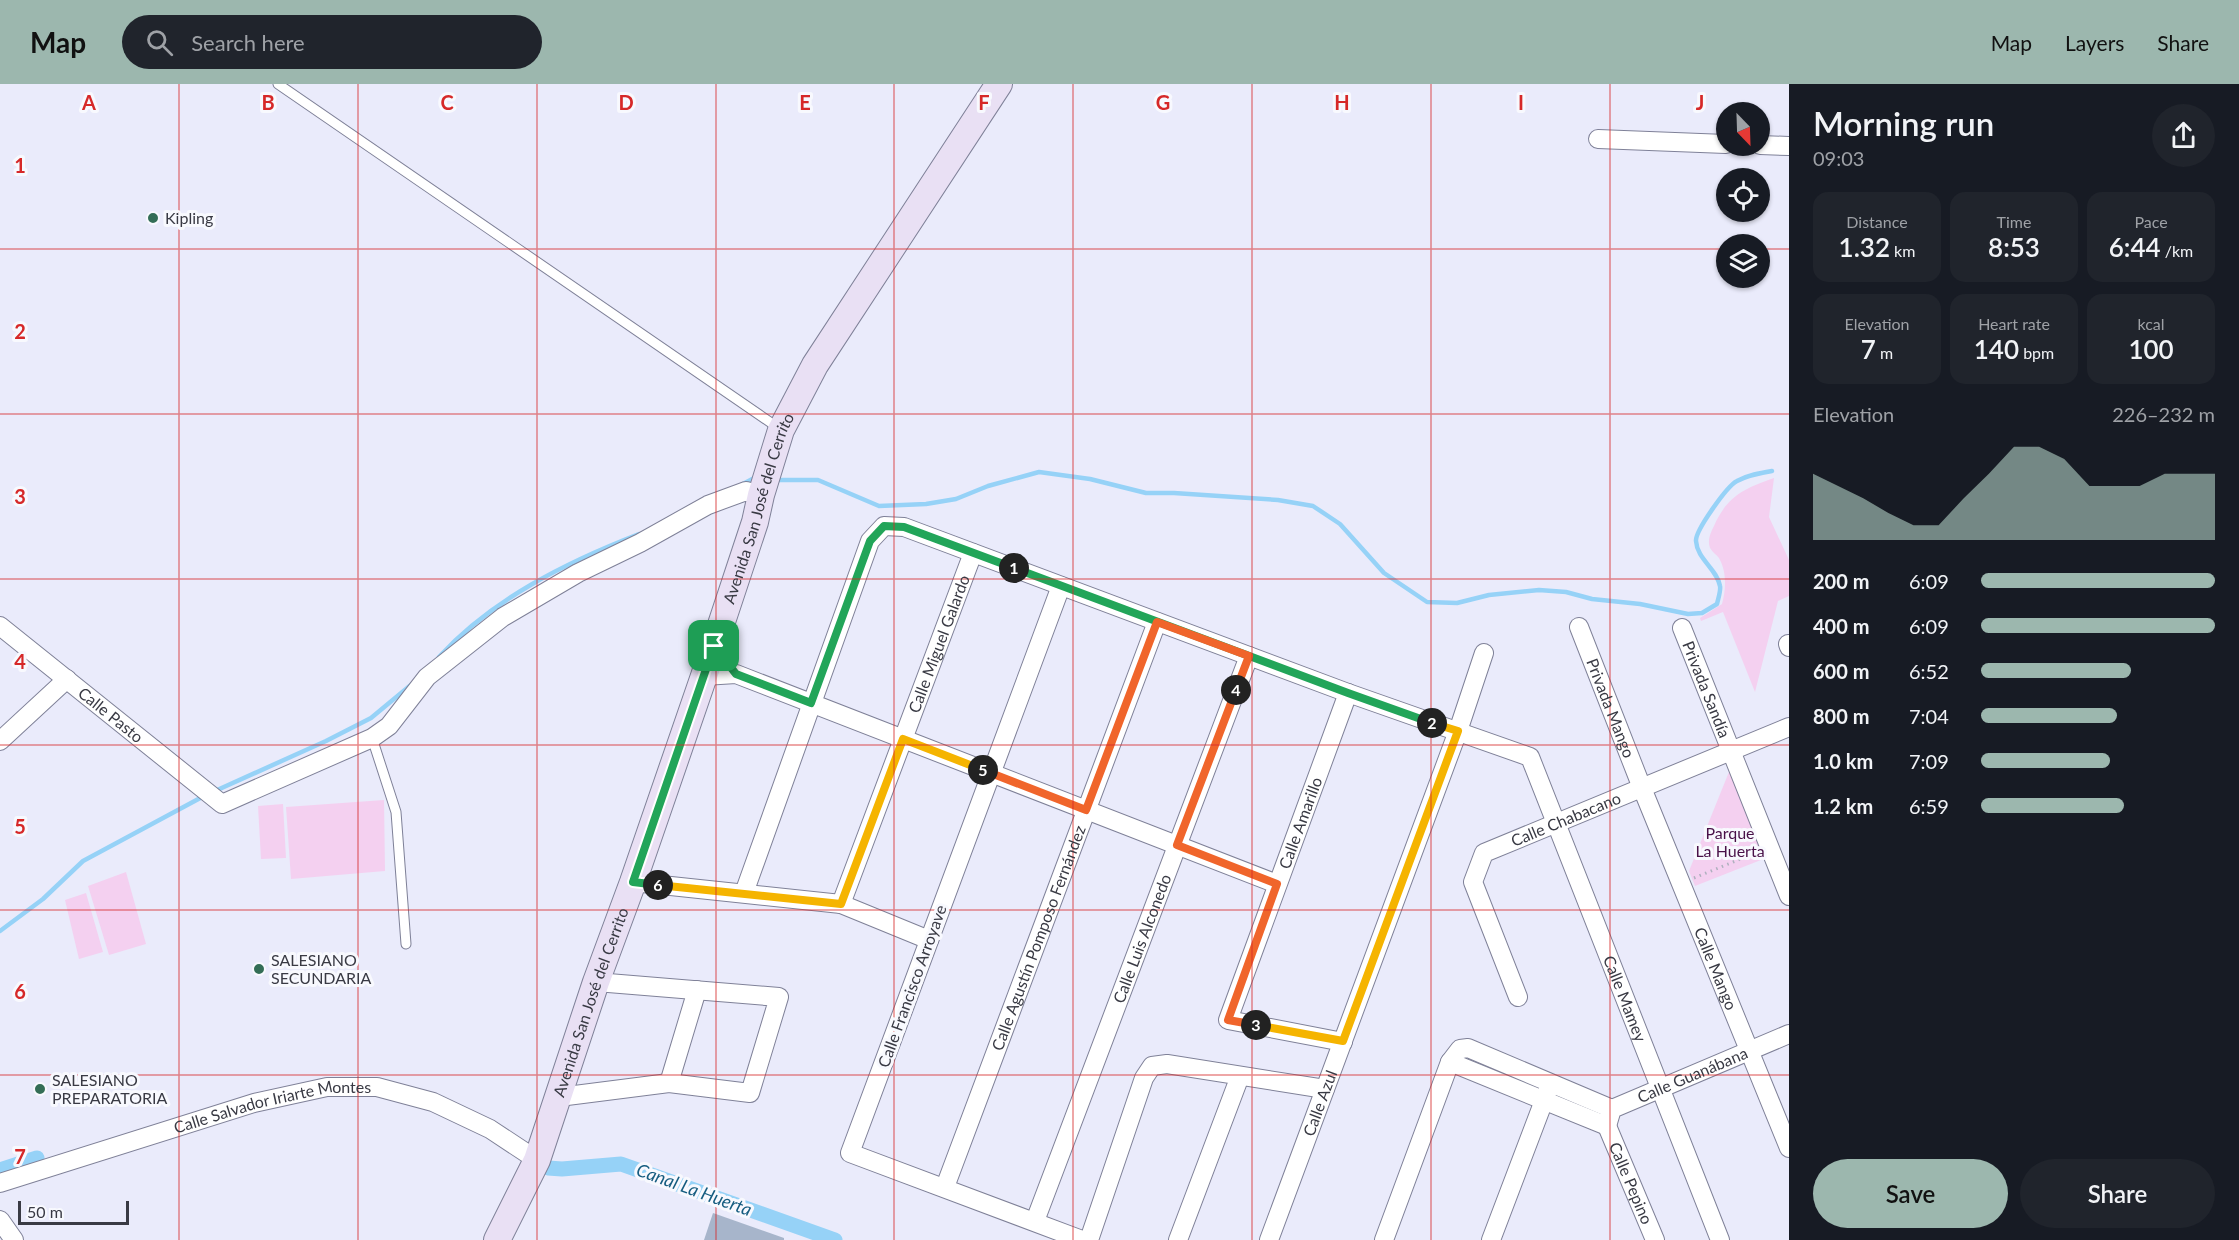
<!DOCTYPE html>
<html lang="en">
<head>
<meta charset="utf-8">
<style>
	:root { --surface:#171b24; --page:#20242c; --text:#f1f3f6; --muted:#9ea1a6; --accent:#9cb7ae }
	body { margin:0; font-family:Lato,sans-serif; background:var(--page); color:var(--text); height:100vh; display:flex; flex-direction:column; font-size:22px; white-space:nowrap }
	* { box-sizing:border-box; margin:0 }
	p { font-size:20px; color:var(--muted) }
	.icon { flex:none; width:33px; height:33px; fill:none; stroke:currentColor; stroke-width:2; stroke-linecap:round; stroke-linejoin:round }
	.map { position:relative; flex:1; overflow:hidden }
	.panel { display:flex; flex-direction:column; background:var(--surface); width:450px }
	.panel>* { flex:none }
	.needle { width:39px; rotate:157deg }
	.tools { position:absolute; left:1716px; top:18px; display:grid; gap:12px }
	.tools a { display:grid; place-items:center; width:54px; height:54px; border-radius:50%; background:var(--surface); box-shadow:0 2px 4px #0004; font-size:30px }
	.scale { position:absolute; left:18px; bottom:15px; width:111px; box-sizing:border-box; padding-left:6px; border:3px solid #393a44; border-top:0; font-size:16px; line-height:21px; white-space:nowrap; color:#393a44; -webkit-text-stroke:4px #f8f9fe; paint-order:stroke }
	.pin { position:absolute; display:grid; place-items:center; width:51px; height:51px; color:#fff; margin:-26px; border-radius:12px; box-shadow:0 3px 9px #0006 }
	.km { position:absolute; width:30px; height:30px; margin:-15px; border-radius:50%; background:#222; color:#fff; font-size:16px; line-height:30px; text-align:center }
	.round { display:grid; place-items:center; flex:none; width:63px; height:63px; border-radius:32px; background:var(--page) }
	.overview { display:flex; align-items:center; justify-content:space-between; height:102px; padding:0 24px }
	h1 { font-size:33px; font-weight:600; line-height:45px }
	.metrics { display:grid; grid-template-columns:repeat(3,1fr); gap:9px; height:102px; padding:6px 24px }
	.metrics div { display:grid; align-content:center; border-radius:15px; background:var(--page); text-align:center }
	.metrics b { font-size:26px; font-weight:600 }
	.metrics small { font-size:16px; font-weight:400 }
	.metrics p { font-size:16px }
	.chart { height:168px; padding:12px 24px }
	.chart p { display:flex; justify-content:space-between }
	.chart svg { width:100%; height:108px; margin-top:6px; fill:var(--accent); opacity:.7 }
	.action { display:flex; gap:12px; margin-top:auto; padding:12px 24px }
	.action a { flex:1; height:69px; border-radius:36px; background:var(--accent); color:#111; font-size:24px; font-weight:600; line-height:69px; text-align:center }
	.action a+a { background:var(--page); color:var(--text) }
	ul { padding:0 24px; list-style:none; font-size:20px }
	li { display:grid; grid-template-columns:96px 72px 1fr; align-items:center; height:45px }
	li i { height:15px; border-radius:8px; background:var(--accent) }
	header { display:flex; align-items:center; gap:36px; box-sizing:border-box; height:84px; padding:0 30px; background:var(--accent); color:#111 }
	header strong { font-size:28px }
	nav { display:flex; gap:33px; margin-inline-start:auto; font-size:21px }
	.search { width:420px; height:54px; background:var(--page); display:flex; align-items:center; gap:15px; box-sizing:border-box; padding:0 21px; border-radius:33px; color:var(--muted); font-size:22px }
	main { display:flex; flex:1; min-height:0 }
	.map>svg:first-child { display:block }
	.green { fill:#f4d0f0 }
	.lines { fill:none; stroke-linecap:round; stroke-linejoin:round }
	.stream { stroke:#96d2f7; stroke-width:4.5 }
	.canal { stroke:#96d2f7; stroke-width:15 }
	.building { fill:#a7b5cb }
	.lane-casing { stroke:#7f8198; stroke-width:11 }
	.street-casing { stroke:#7f8198; stroke-width:20 }
	.secondary-casing { stroke:#7f8198; stroke-width:28 }
	.path { stroke:#afb0be; stroke-width:3; stroke-dasharray:1.5 4.5; stroke-linecap:butt }
	.lane { stroke:#fff; stroke-width:9 }
	.street { stroke:#fff; stroke-width:18 }
	.secondary { stroke:#e9e0f4; stroke-width:26 }
	.split-1-casing { stroke:#fff; stroke-width:12 }
	.split-2-casing { stroke:#fff; stroke-width:12 }
	.split-3-casing { stroke:#fff; stroke-width:12 }
	.split-4-casing { stroke:#fff; stroke-width:12 }
	.split-5-casing { stroke:#fff; stroke-width:12 }
	.split-6-casing { stroke:#fff; stroke-width:12 }
	.split-7-casing { stroke:#fff; stroke-width:12 }
	.split-1 { stroke:#22a559; stroke-width:8 }
	.split-2 { stroke:#22a559; stroke-width:8 }
	.split-3 { stroke:#f5b400; stroke-width:8 }
	.split-4 { stroke:#f0652b; stroke-width:8 }
	.split-5 { stroke:#f0652b; stroke-width:8 }
	.split-6 { stroke:#f5b400; stroke-width:8 }
	.split-7 { stroke:#22a559; stroke-width:8 }
	.grid { fill:none; stroke:#d62828; stroke-width:1.5; stroke-opacity:0.55 }
	.poi-dot { fill:#336d56; stroke:#f8f9fe; stroke-width:2 }
	.labels { text-anchor:middle; stroke-width:6; stroke-linejoin:round; paint-order:stroke }
	.poi-label { font-size:16px; fill:#393a44; stroke:#f8f9fe; text-anchor:start }
	.street-label { font-size:16px; fill:#393a44; stroke:#f8f9fe }
	.park-label { font-size:16px; fill:#491148; stroke:#f8f9fe }
	.water-label { font-size:18px; font-style:italic; fill:#165d80; stroke:#f8f9fe }
	.grid-label { font-size:20px; text-anchor:middle; font-weight:bold; fill:#d62828; stroke:#f8f9fe; stroke-width:6; stroke-linejoin:round; paint-order:stroke }
</style>
</head>
<body>
<header>
<strong>Map</strong>
<div class="search"><svg class="icon" aria-label="search" viewBox="0 0 24 24"><circle cx="10" cy="10" r="6"/><path d="M15 15l6 6"/></svg>Search here</div>
<nav><a>Map</a><a>Layers</a><a>Share</a></nav>
</header>
<main>
<div class="map">
<svg width="1789" height="1156" viewBox="0 0 1789 1156">
	<rect width="100%" height="100%" fill="#eaebfb"/>
	<g class="green">
		<path d="M 1774,394 L 1769,433 L 1789,476 L 1789,512 L 1778,517 L 1755,608 L 1723,528 L 1701,537 L 1700,534 L 1722,520 C 1726,506 1727,488 1719,474 C 1717,471 1712,468 1710,464 C 1707,456 1711,448 1714,442 C 1727,412 1745,404 1774,394 Z"/>
		<polygon points="1731,683 1766,774 1695,802 1689,787"/>
		<polygon points="384,716 385,787 291,795 286,723"/>
		<polygon points="283,720 286,774 261,775 258,722"/>
		<polygon points="126,788 146,860 109,871 88,802"/>
		<polygon points="86,809 103,868 79,875 65,816"/>
	</g>
	<g class="lines">
		<g class="stream">
			<path d="M 777,396 L 818,396 L 879,422 L 926,420 L 956,415 L 988,402 L 1039,388 L 1090,395 L 1146,409 L 1174,409 L 1278,416 L 1313,422 L 1340,440 L 1384,489 L 1427,518 L 1457,519 L 1489,511 L 1539,506 L 1566,508 L 1592,515 L 1640,520 L 1688,530 L 1702,529 L 1717,520 C 1718,515 1721,507 1720,502 C 1717,485 1697,475 1696,457 C 1695,447 1727,402 1737,397 C 1748,391 1760,389 1772,387"/>
			<polyline points="741,401 758,392"/>
			<path d="M 439,573 C 492,515 567,478 639,450"/>
			<polyline points="215,707 326,657 371,634 412,600"/>
			<polyline points="0,847 43,815 83,777 204,712"/>
		</g>
		<g class="canal">
			<polyline points="548,1084 562,1085 621,1080 835,1156"/>
			<polyline points="0,1086 37,1074"/>
		</g>
	</g>
	<polygon class="building" points="713,1129 784,1154 784,1156 704,1156"/>
	<g class="lines">
		<g class="lane-casing">
			<g id="lane">
				<polyline points="278,0 780,345"/>
				<polyline points="372,654 396,728 406,860"/>
			</g>
		</g>
		<g class="street-casing">
			<g id="street">
				<polyline points="1598,55 1726,60"/>
				<polyline points="1760,61 1789,62"/>
				<polyline points="1061,502 850,1069 1082,1156"/>
				<path id="s1" d="M 0,542 L 222,720 L 372,654 L 389,642 L 427,593 L 503,533 L 578,489 L 640,459 L 708,421 L 746,407 L 761,411"/>
				<path id="s2" d="M 1579,543 L 1642,704 L 1789,1064"/>
				<path id="s3" d="M 1682,544 L 1789,812"/>
				<polyline points="1788,560 1789,563"/>
				<polyline points="704,592 736,590 1277,800"/>
				<polyline points="0,657 67,595"/>
				<polyline points="633,798 841,820 929,856"/>
				<path id="s4" d="M 744,809 L 870,457 L 884,442 L 904,443 L 1348,609 L 1530,673 L 1720,1156"/>
				<path id="s5" d="M 841,820 L 973,469"/>
				<path id="s6" d="M 1518,913 L 1473,798 L 1484,769 L 1789,643"/>
				<path id="s7" d="M 1343,958 L 1228,936 L 1348,609"/>
				<polyline points="1450,978 1607,1042"/>
				<polyline points="669,999 697,906"/>
				<polyline points="559,1013 669,999 750,1009 779,913 596,898"/>
				<path id="s8" d="M 1607,1042 L 1612,1025 L 1789,950"/>
				<path id="s9" d="M 1607,1042 L 1655,1156"/>
				<path id="s10" d="M 0,1099 L 254,1019 L 327,1003 L 377,1003 L 433,1018 L 490,1045 L 537,1076"/>
				<path id="s11" d="M 945,1103 L 1157,538"/>
				<polyline points="0,1136 14,1156"/>
				<path id="s12" d="M 1035,1137 L 1249,572"/>
				<polyline points="1089,1156 1144,994 1152,982 1167,980 1325,1005"/>
				<polyline points="1178,1156 1240,992"/>
				<path id="s13" d="M 1269,1156 L 1458,647 L 1484,569"/>
				<polyline points="1384,1156 1450,978 1460,965 1468,964 1612,1025"/>
				<polyline points="1491,1156 1548,1006"/>
			</g>
		</g>
		<g class="secondary-casing">
			<g id="secondary">
				<path id="s14" d="M 497,1156 L 537,1076 L 596,898 L 633,798 L 704,592 L 755,438 L 761,411 L 781,346 L 815,281 L 999,0"/>
			</g>
		</g>
		<polyline class="path" points="1694,794 1755,769"/>
		<use href="#lane" class="lane"/>
		<use href="#street" class="street"/>
		<use href="#secondary" class="secondary"/>
	</g>
	<g class="lines">
		<g class="split-1-casing">
			<polyline id="split-1" points="714,562 736,590 811,619 870,457 884,442 904,443 1014,484"/>
		</g>
		<g class="split-2-casing">
			<polyline id="split-2" points="1014,484 1348,609 1432,639"/>
		</g>
		<g class="split-3-casing">
			<polyline id="split-3" points="1256,941 1343,957 1458,647 1432,639"/>
		</g>
		<g class="split-4-casing">
			<polyline id="split-4" points="1236,606 1177,761 1277,800 1228,936 1256,941"/>
		</g>
		<g class="split-5-casing">
			<polyline id="split-5" points="983,686 1086,726 1157,538 1249,572 1236,606"/>
		</g>
		<g class="split-6-casing">
			<polyline id="split-6" points="658,801 841,820 903,655 983,686"/>
		</g>
		<g class="split-7-casing">
			<polyline id="split-7" points="658,801 633,798 714,562"/>
		</g>
		<use href="#split-1" class="split-1"/>
		<use href="#split-2" class="split-2"/>
		<use href="#split-3" class="split-3"/>
		<use href="#split-4" class="split-4"/>
		<use href="#split-5" class="split-5"/>
		<use href="#split-6" class="split-6"/>
		<use href="#split-7" class="split-7"/>
	</g>
	<path class="grid" d="M 179,0 L 179,1156M 358,0 L 358,1156M 537,0 L 537,1156M 716,0 L 716,1156M 894,0 L 894,1156M 1073,0 L 1073,1156M 1252,0 L 1252,1156M 1431,0 L 1431,1156M 1610,0 L 1610,1156M 0,165 L 1726,165M 1760,165 L 1789,165M 0,330 L 1789,330M 0,495 L 1789,495M 0,661 L 1789,661M 0,826 L 1789,826M 0,991 L 1789,991"/>
	<g class="poi-dot">
		<circle cx="153" cy="134" r="6"/>
		<circle cx="259" cy="885" r="6"/>
		<circle cx="40" cy="1005" r="6"/>
	</g>
	<g class="labels">
		<g class="poi-label">
			<text x="165" y="140">Kipling</text>
			<text x="271" y="882">SALESIANO<tspan x="271" dy="18">SECUNDARIA</tspan></text>
			<text x="52" y="1002">SALESIANO<tspan x="52" dy="18">PREPARATORIA</tspan></text>
		</g>
		<g class="street-label">
			<text dy="6" stroke="none"><textPath href="#s14" startOffset="778">Avenida San José del Cerrito</textPath></text>
			<text dy="6" stroke="none"><textPath href="#s5" startOffset="278">Calle Miguel Galardo</textPath></text>
			<text dy="6" stroke="none"><textPath href="#s3" startOffset="66">Privada Sandía</textPath></text>
			<text dy="6" stroke="none"><textPath href="#s2" startOffset="87">Privada Mango</textPath></text>
			<text dy="6" stroke="none"><textPath href="#s1" startOffset="142">Calle Pasto</textPath></text>
			<text dy="6" stroke="none"><textPath href="#s6" startOffset="243">Calle Chabacano</textPath></text>
			<text dy="6" stroke="none"><textPath href="#s7" startOffset="327">Calle Amarillo</textPath></text>
			<text dy="6" stroke="none"><textPath href="#s11" startOffset="266">Calle Agustín Pomposo Fernández</textPath></text>
			<text dy="6" stroke="none"><textPath href="#s12" startOffset="302">Calle Luis Alconedo</textPath></text>
			<text dy="6" stroke="none"><textPath href="#s2" startOffset="368">Calle Mango</textPath></text>
			<text transform="translate(912 902) rotate(-70)" y="6">Calle Francisco Arroyave</text>
			<text dy="6" stroke="none"><textPath href="#s4" startOffset="1341">Calle Mamey</textPath></text>
			<text dy="6" stroke="none"><textPath href="#s14" startOffset="256">Avenida San José del Cerrito</textPath></text>
			<text dy="6" stroke="none"><textPath href="#s8" startOffset="105">Calle Guanábana</textPath></text>
			<text dy="6" stroke="none"><textPath href="#s13" startOffset="146">Calle Azul</textPath></text>
			<text dy="6" stroke="none"><textPath href="#s10" startOffset="284">Calle Salvador Iriarte Montes</textPath></text>
			<text dy="6" stroke="none"><textPath href="#s9" startOffset="62">Calle Pepino</textPath></text>
		</g>
		<g class="park-label">
			<text x="1730" y="755">Parque<tspan x="1730" dy="18">La Huerta</tspan></text>
		</g>
		<g class="water-label">
			<text transform="translate(694 1106) rotate(20)" y="6">Canal La Huerta</text>
		</g>
	</g>
	<g class="grid-label">
		<text x="89" y="26">A</text>
		<text x="268" y="26">B</text>
		<text x="447" y="26">C</text>
		<text x="626" y="26">D</text>
		<text x="805" y="26">E</text>
		<text x="984" y="26">F</text>
		<text x="1163" y="26">G</text>
		<text x="1342" y="26">H</text>
		<text x="1521" y="26">I</text>
		<text x="1700" y="26">J</text>
		<text x="20" y="89">1</text>
		<text x="20" y="255">2</text>
		<text x="20" y="420">3</text>
		<text x="20" y="585">4</text>
		<text x="20" y="750">5</text>
		<text x="20" y="915">6</text>
		<text x="20" y="1080">7</text>
	</g>
</svg>
<div class="tools">
<a><svg class="needle" viewBox="-14 -14 28 28"><path d="M0-13l5 13h-10z" fill="#e53935"/><path d="M0 13l5-13h-10z" fill="#9ea1a6"/></svg></a>
<a><svg class="icon" aria-label="locate" viewBox="0 0 24 24"><circle cx="12" cy="12" r="6"/><path d="M12 2v4M12 18v4M2 12h4M18 12h4"/></svg></a>
<a><svg class="icon" aria-label="layers" viewBox="0 0 24 24"><path d="M12 4l9 5-9 5-9-5zM3 14l9 5 9-5"/></svg></a>
</div>
<div class="scale">50 m</div>
<div class="pin" style="left:714px;top:562px;background:#1e9e55"><svg class="icon" aria-label="arrive" viewBox="0 0 24 24"><path d="M6 21V4h12l-3 4 3 4H6"/></svg></div>
<b class="km" style="left:1014px;top:484px">1</b>
<b class="km" style="left:1432px;top:639px">2</b>
<b class="km" style="left:1256px;top:941px">3</b>
<b class="km" style="left:1236px;top:606px">4</b>
<b class="km" style="left:983px;top:686px">5</b>
<b class="km" style="left:658px;top:801px">6</b>
</div>
<section class="panel">
<div class="overview"><div><h1>Morning run</h1><p>09:03</p></div><a class="round"><svg class="icon" aria-label="share" viewBox="0 0 24 24"><path d="M12 15V3M7 8l5-5 5 5M5 13v7h14v-7"/></svg></a></div>
<div class="metrics">
<div><p>Distance</p><b>1.32<small> km</small></b></div>
<div><p>Time</p><b>8:53</b></div>
<div><p>Pace</p><b>6:44<small> /km</small></b></div>
</div>
<div class="metrics">
<div><p>Elevation</p><b>7<small> m</small></b></div>
<div><p>Heart rate</p><b>140<small> bpm</small></b></div>
<div><p>kcal</p><b>100</b></div>
</div>
<div class="chart"><p><span>Elevation</span>226–232 m</p>
<svg viewBox="0 0 160 44" preserveAspectRatio="none"><path d="M0 44V17L10 22L20 27L30 33L40 38L50 38L60 27L70 17L80 6L90 6L100 11L110 22L120 22L130 22L140 17L150 17L160 17V44z"/></svg>
</div>
<ul>
<li><b>200 m</b>6:09<i style="width:100%"></i></li>
<li><b>400 m</b>6:09<i style="width:100%"></i></li>
<li><b>600 m</b>6:52<i style="width:64%"></i></li>
<li><b>800 m</b>7:04<i style="width:58%"></i></li>
<li><b>1.0 km</b>7:09<i style="width:55%"></i></li>
<li><b>1.2 km</b>6:59<i style="width:61%"></i></li>
</ul>
<div class="action"><a>Save</a><a>Share</a></div>
</section>
</main>
</body>
</html>
